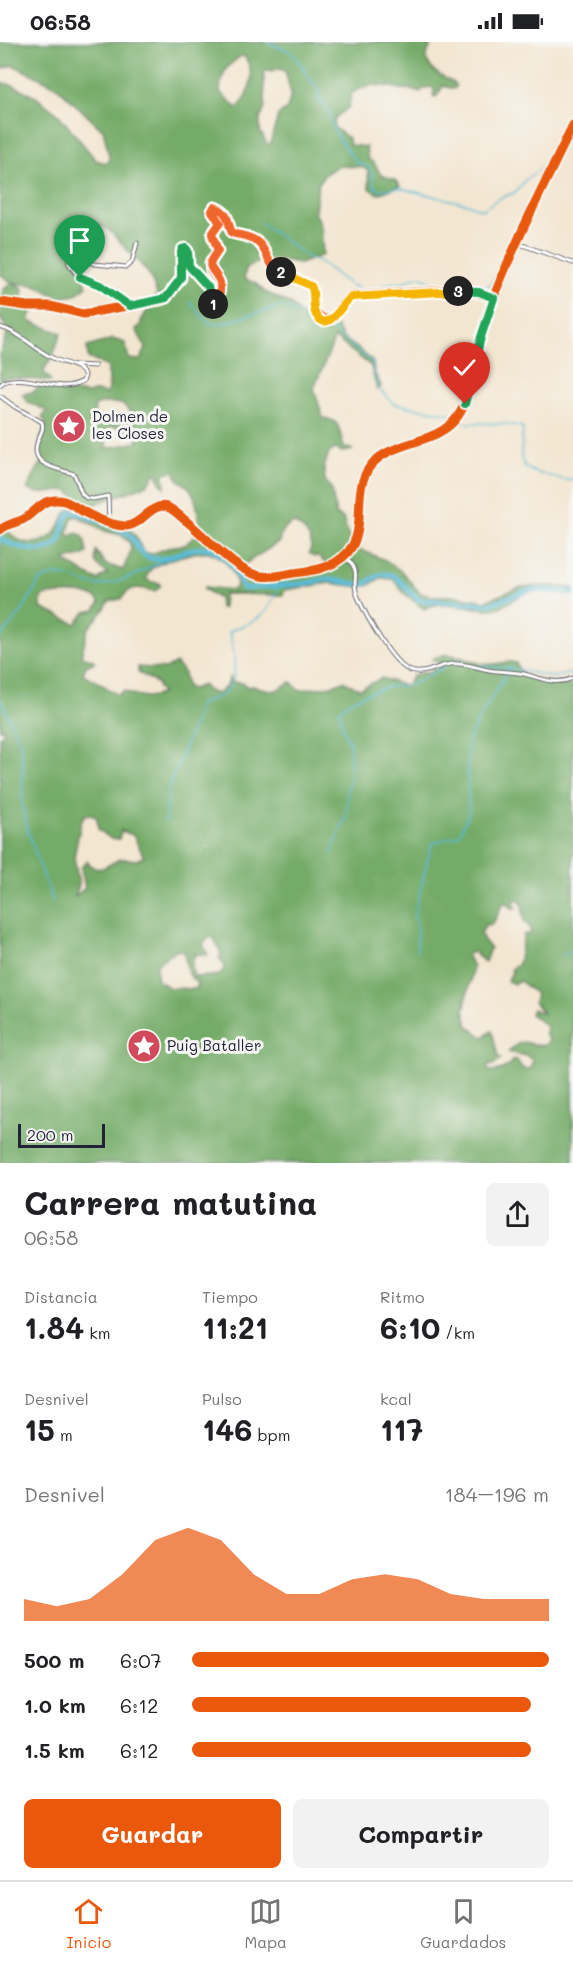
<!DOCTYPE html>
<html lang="es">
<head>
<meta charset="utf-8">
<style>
	:root { --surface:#fff; --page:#f2f2f2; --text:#202124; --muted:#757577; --line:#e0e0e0; --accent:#ea580c }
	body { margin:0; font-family:Mali,sans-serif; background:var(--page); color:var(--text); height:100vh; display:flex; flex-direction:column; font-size:22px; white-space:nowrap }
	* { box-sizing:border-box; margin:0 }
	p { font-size:20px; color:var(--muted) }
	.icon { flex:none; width:33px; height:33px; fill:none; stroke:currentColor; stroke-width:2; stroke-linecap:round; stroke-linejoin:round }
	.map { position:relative; height:1121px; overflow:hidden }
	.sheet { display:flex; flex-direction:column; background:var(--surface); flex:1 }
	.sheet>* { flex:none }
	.scale { position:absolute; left:18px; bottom:15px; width:87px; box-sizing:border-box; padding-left:6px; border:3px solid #22223b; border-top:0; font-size:16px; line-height:21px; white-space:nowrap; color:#22223b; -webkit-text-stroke:4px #f6f6f2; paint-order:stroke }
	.pin { position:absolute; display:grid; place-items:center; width:51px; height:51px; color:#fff; margin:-62px -26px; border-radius:50% 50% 50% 0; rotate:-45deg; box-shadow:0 0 6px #0007 }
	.pin .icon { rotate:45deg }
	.km { position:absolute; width:30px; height:30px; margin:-15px; border-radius:50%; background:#222; color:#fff; font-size:16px; line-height:30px; text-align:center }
	.round { display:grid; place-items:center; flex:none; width:63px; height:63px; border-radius:9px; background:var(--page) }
	.overview { display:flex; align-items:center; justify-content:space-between; height:102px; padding:0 24px }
	h1 { font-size:33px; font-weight:800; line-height:45px }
	.stats { display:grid; grid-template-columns:repeat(3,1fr); gap:9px; height:102px; padding:6px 24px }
	.stats div { display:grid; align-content:center }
	.stats b { font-size:30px; font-weight:800 }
	.stats small { font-size:16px; font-weight:400 }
	.stats p { font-size:16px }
	.chart { height:168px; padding:12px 24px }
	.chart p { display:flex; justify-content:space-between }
	.chart svg { width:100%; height:108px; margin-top:6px; fill:var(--accent); opacity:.7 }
	.primary-button { display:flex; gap:12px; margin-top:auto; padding:12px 24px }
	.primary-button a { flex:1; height:69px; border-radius:9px; background:var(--accent); color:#fff; font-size:24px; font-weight:800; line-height:69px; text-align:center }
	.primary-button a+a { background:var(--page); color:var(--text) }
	ul { padding:0 24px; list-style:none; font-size:20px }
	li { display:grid; grid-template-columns:96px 72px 1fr; align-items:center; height:45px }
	li i { height:15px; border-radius:8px; background:var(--accent) }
	.status { display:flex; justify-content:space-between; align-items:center; height:42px; padding:0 30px; background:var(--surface); direction:ltr }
	.status svg { height:16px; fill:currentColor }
	.tabs { display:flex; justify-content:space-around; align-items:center; height:84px; border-top:2px solid var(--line); background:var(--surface); font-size:16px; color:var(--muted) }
	.tabs a { display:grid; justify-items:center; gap:3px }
	.tabs .on { color:var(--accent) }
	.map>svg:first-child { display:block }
	.forest { fill:#74ab68; stroke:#4b6652; stroke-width:1.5; fill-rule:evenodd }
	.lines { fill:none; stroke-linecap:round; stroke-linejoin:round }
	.stream { stroke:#57b9d5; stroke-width:1.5 }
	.river { stroke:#57b9d5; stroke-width:5 }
	.minor-casing { stroke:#6b6770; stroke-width:5 }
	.tertiary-casing { stroke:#6b6770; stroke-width:6 }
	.minor { stroke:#fff; stroke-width:3 }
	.tertiary { stroke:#fff; stroke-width:4 }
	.cycleway-casing { stroke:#f6f6f2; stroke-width:13 }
	.cycleway { stroke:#e8590c; stroke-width:9 }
	.split-1-casing { stroke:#fff; stroke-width:12 }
	.split-2-casing { stroke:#fff; stroke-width:12 }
	.split-3-casing { stroke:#fff; stroke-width:12 }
	.split-4-casing { stroke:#fff; stroke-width:12 }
	.split-1 { stroke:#22a559; stroke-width:8 }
	.split-2 { stroke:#f0652b; stroke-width:8 }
	.split-3 { stroke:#f5b400; stroke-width:8 }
	.split-4 { stroke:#22a559; stroke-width:8 }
	.labels { text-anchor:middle; stroke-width:6; stroke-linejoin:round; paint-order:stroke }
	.poi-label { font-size:15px; fill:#22223b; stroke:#f6f6f2; text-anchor:start }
</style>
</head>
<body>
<div class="status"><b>06:58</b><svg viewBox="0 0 49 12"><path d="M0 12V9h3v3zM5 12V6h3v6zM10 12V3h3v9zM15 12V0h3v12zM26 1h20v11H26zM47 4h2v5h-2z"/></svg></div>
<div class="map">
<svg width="573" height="1121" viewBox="0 0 573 1121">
	<rect width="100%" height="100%" fill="#f6f6f2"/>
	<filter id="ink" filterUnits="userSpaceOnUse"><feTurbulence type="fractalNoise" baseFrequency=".0167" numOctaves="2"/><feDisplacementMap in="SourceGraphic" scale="12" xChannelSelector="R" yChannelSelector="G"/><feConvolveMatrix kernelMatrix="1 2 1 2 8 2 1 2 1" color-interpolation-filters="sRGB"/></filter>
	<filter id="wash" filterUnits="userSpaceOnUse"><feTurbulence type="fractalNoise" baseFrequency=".008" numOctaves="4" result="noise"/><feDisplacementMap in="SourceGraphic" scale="24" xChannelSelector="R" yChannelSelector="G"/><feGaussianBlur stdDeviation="1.35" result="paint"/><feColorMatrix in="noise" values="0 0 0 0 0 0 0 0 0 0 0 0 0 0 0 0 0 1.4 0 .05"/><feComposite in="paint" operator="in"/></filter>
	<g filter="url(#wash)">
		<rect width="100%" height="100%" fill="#f3e6d1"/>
		<path class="forest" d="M 0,0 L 432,0 L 426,15 C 430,30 441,34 454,41 L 456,45 L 454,47 L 443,44 L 436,55 L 433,54 L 434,47 L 431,45 L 425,46 L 420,50 C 413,47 408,48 401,47 C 380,43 370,39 351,52 L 349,65 L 335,76 L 334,85 L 348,96 L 350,103 L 366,105 L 368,117 L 374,121 L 381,133 L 395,138 L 400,144 L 378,152 L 369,146 L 368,129 L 362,125 L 338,124 L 325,132 L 318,143 L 315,170 L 321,183 L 323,213 L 300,222 C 284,216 261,216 246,226 L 244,237 L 255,241 L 265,250 L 291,262 L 299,271 L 312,278 L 318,281 L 334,280 L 343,296 L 360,308 L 373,320 L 374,330 L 381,344 L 377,348 L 371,324 L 335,296 L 314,346 L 323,376 C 343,378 338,390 344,405 L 353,408 L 342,410 L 335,407 L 329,411 L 324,425 L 325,438 L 332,448 L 336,473 L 343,476 L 347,491 L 358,507 L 385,518 L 401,529 L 420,551 L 429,554 L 458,554 L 485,559 L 522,545 L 551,544 L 573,546 L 573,553 C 558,552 541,547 527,551 C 515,555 505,565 493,567 C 470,568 445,555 424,567 L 404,551 L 393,537 L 380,536 L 369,543 L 360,545 L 329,541 L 285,548 L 283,553 L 224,552 L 223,566 L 220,566 L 219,556 L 204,547 L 205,545 L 233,548 L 237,543 C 235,530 225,516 212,511 C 201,506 159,520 150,528 C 148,531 147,534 146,537 L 151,540 L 160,541 L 160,545 L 155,549 C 138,546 132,542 121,557 L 109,559 L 104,568 L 88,587 L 81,614 L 92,617 L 95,620 L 86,624 L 83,632 C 95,638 108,646 118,653 L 123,649 C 136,653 149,659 162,651 L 158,646 L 158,642 L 138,630 L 138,625 L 166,627 L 176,621 L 184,631 L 187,645 L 193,647 L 203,643 L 208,649 L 217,652 L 227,644 L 230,635 L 233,640 L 243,641 L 248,645 L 253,644 L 275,649 L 291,640 L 298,647 L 301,648 L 331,644 L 343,639 L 360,647 L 382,636 L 402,643 L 408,642 L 413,633 L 429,630 L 442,623 L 432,617 C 452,606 463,619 483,622 C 491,624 503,620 512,620 L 516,621 L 523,634 L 545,640 L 565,641 L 573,644 L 573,1121 L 0,1121 L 0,694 L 4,690 L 2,686 L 0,687 L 0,489 L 6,488 C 10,491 16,497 21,499 C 32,504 49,499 56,489 C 63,481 60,474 71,466 L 130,488 L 137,496 L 143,510 L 151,512 L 173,504 L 185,503 L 200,489 C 198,477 198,457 190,447 C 182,438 179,442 174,429 L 164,431 L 165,445 L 161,442 L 157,432 L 155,432 L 147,443 L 87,465 L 81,462 L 68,448 C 55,449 38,455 27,447 L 42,418 L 40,404 L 41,395 L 45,385 L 45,379 L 42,376 L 47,369 L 28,360 L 22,352 L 33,350 L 42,342 L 66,349 L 89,352 C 95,348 100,349 106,352 C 112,339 107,337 108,325 L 88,316 L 87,305 L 113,297 L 125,301 L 129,317 L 140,318 L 146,306 L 136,288 L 141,283 L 141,279 L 157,252 L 149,232 L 143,225 L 108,187 L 99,183 L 100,192 L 80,227 L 87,244 L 75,253 L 60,256 L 35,243 L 13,241 L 23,246 C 21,257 26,262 32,270 L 29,279 L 61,291 L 53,314 L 43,329 L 51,339 L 10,336 L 3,337 L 0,341 L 0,311 L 8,289 L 0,276 L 0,263 L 3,248 L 12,241 L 0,232 L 0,40 L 15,44 L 36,55 L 59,73 L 96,118 L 106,121 L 109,119 L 109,114 L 103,87 L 98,84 L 56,44 L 13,23 L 0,27 ZM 241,14 L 244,14 C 256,30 251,54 237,66 L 220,50 L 220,47 C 223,28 225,26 241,14 ZM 279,26 L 285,28 L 291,52 L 287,67 L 278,73 L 270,102 L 267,102 L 260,89 L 260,76 C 270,64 262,45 264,31 L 266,28 L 272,29 ZM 104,361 C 118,361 123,359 131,372 L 129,379 L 105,381 L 103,375 L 94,374 L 95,364 ZM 112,385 L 120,385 L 137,394 L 138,400 L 107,406 L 104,389 ZM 77,474 L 105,489 L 121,493 L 130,501 L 131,508 L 123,528 L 105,522 L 96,509 C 93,525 98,523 108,532 L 101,535 L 99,538 C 89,536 76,525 66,520 L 65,518 C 72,515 81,516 87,511 L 85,499 L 82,493 L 76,491 L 71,494 L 67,492 L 72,476 ZM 293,481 C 304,486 316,499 309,511 L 314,515 L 317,514 L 328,523 L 338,526 C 322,530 260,544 247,535 C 245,534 242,529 241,527 L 246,521 L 279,500 C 281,490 284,486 293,481 ZM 79,551 L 95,555 L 100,561 L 95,568 L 86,570 L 76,582 L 41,566 L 41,556 L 45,553 ZM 91,772 L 97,776 L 98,787 L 111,797 L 119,797 L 121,789 L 133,793 L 144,815 C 134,821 131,815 121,817 C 112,819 105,829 94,826 C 91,824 89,822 87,819 L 81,826 L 85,846 L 75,854 L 79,843 L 74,815 L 81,780 L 85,773 ZM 517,857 L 522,861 L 524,879 L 530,886 L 531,892 L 524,892 L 518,922 L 511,927 L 512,931 L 507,939 L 514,942 L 520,939 L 536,952 L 534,960 L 543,971 L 532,967 L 530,972 L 547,984 L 545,993 L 549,998 L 545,1003 C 525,1006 527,991 508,1010 L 527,1014 L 533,1019 L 529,1027 L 522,1026 L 517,1018 L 513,1017 C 507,1027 499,1031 487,1028 L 489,1022 L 493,1023 L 501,1017 L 498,1014 L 492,989 L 483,995 L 468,984 L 464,968 L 473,925 L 467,912 L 474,910 C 479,913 480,918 485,920 L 490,906 L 483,897 L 481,891 L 487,881 L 490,884 C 498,878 498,866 505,860 L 512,866 L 516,866 L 514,860 ZM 213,895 L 219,906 L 221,914 L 219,916 L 223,921 L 224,926 L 220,933 L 198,935 L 193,933 L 192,922 L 195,912 L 208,913 L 203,902 L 208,896 ZM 178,908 L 184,909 C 186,921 186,933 197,941 L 197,947 L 170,946 L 158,939 L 156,924 L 163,917 Z"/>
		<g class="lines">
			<g class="stream">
				<polyline points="266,0 287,8 295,14 319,50 318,57 329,68 332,83 339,97 357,121 369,125 373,135 374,145 381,148 398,146 468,162 482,168 498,157 516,150 525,138 546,122 556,109 573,76"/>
				<polyline points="261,181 309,216 319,219 349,242 361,248 373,249 390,241 401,241 415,235 421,234 442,246 476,248 487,245 503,226 555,112"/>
				<path d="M 190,260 L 207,280 L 217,283 L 280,264 C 299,267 312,283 330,283 L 338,293 L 372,320 L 377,345 L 394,362 L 452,372 L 455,375"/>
				<polyline points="459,378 465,380"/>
				<polyline points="468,381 506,382 523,385 521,415 525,425 534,430 566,438 573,437"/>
				<path d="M 0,596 L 22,569 L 39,540 C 64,522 79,546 102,543 C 124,541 148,526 168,516"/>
				<polyline points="452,620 455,618 464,621"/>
				<polyline points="478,624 509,626"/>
				<polyline points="0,657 20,700 23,723 22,762 27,787 53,860"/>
				<path d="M 165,780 L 169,746 L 195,678 L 199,662 C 206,659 219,656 225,650 C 240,636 234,607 229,590 C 238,584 248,583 255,578 C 268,571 274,556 279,543"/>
				<polyline points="331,812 347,771 347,745 351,736 350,701 344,690 339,669 348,660 366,652 388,645 411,643 446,624"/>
				<polyline points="417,909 417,880 414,874 432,801 459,793 469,770 467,720 469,698 482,671 510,626 553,635 573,631"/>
				<polyline points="563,914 573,907"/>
			</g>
			<path class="river" d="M 0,497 C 15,505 47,516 59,499 C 65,491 62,475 72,470 C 76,469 126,489 130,494 C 136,500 137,508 144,513 C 170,531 199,481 231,523 C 237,530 239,539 244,547 L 309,541 L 325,537 L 363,543 C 370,540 374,534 380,533 C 398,527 406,551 420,558 L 490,562 L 530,548 L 573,550"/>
		</g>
	</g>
	<g filter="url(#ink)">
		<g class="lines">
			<g class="minor-casing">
				<g id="minor">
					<polyline points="517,201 573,221"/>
					<path d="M 0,260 L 27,264 L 51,264 L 83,272 L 160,258 L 166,256 L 181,236 L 181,210 L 184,206 L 188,209 L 189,224 L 208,245 L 213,262 L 217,263 L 220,241 L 211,229 L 210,221 L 218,209 L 212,194 C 217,178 225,187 212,169 L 215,165 C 232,172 226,180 232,191 C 245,195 258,195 265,209 C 267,216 268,221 274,226 L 312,245 L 315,270 L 323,277 L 332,277 C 339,270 343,258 352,254 L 449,248 L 474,250 L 494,256"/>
					<polyline points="129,264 100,243 76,232 69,222 69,216 75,213 94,222 126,225 132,220 137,201"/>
					<path d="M 0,285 C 23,291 36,310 57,318 C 67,322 81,324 85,334 L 83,339 C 77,342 71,344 64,344 C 49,344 11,330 0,343"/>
					<polyline points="75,323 95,324"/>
					<path d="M 0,354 L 15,365 L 42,380 C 44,387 41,391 38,398 C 28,425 58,426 74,432 L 82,452 L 86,456 L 93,457 L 108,454 L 109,480"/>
					<path d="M 344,514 C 365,532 349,536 358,555 C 365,572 393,624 411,629 C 424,634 438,623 451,622 C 466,620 481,628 496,629 C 505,630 515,630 524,632 C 540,636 556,644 573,636"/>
				</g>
			</g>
			<g class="tertiary-casing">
				<path id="tertiary" d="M 0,488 C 7,482 16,481 24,477 C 32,472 38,464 46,460 C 51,458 59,457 64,459 C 71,461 77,466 84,470 C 95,476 113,484 127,484 C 141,483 152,460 167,465 C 173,467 180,474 185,478 C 206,494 235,530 261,534 C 271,536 282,533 293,531 C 307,529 323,528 336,520 C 373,498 350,459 367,429 C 385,397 437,405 458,374 C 469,358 471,336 475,318 C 479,300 484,283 490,265 C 513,203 544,144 573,83"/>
			</g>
			<use href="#minor" class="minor"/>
			<use href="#tertiary" class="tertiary"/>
			<g class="cycleway-casing">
				<g id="cycleway">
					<path d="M 0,260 L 27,264 L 51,264 L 83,272 L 160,258 L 166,256 L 181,236 L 181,210 L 184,206 L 188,209 L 189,224 L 208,245 L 213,262 L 217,263 L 220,241 L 211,229 L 210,221 L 218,209 L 212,194 C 217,178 225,187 212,169 L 215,165 C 232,172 226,180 232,191 C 245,195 258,195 265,209 C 267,216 268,221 274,226 L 312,245 L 315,270 L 323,277 L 332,277 C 339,270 343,258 352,254 L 449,248 L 474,250 L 494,256"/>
					<path d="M 0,488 C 7,482 16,481 24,477 C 32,472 38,464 46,460 C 51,458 59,457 64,459 C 71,461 77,466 84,470 C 95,476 113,484 127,484 C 141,483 152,460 167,465 C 173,467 180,474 185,478 C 206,494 235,530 261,534 C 271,536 282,533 293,531 C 307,529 323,528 336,520 C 373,498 350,459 367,429 C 385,397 437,405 458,374 C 469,358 471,336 475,318 C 479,300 484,283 490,265 C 513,203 544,144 573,83"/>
				</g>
			</g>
			<use href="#cycleway" class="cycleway"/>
		</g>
	</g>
	<g class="lines" filter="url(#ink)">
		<g class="split-1-casing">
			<polyline id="split-1" points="80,235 100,243 130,264 166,256 181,236 181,210 182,207 186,206 188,209 189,224 208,245 213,262"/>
		</g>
		<g class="split-2-casing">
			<path id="split-2" d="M 213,262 L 214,264 L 218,262 C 219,256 222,243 219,238 C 209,221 206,227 218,209 L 212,192 L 220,181 L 212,169 L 214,165 C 230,170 227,180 232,191 C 241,194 248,193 256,199 C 269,208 266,224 281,230"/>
		</g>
		<g class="split-3-casing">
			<path id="split-3" d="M 281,230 L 311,244 C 316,253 311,264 316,273 C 329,294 343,258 352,255 L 458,249"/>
		</g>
		<g class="split-4-casing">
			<polyline id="split-4" points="458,249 479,250 494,256 481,295 465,362"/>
		</g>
		<use href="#split-1" class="split-1"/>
		<use href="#split-2" class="split-2"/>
		<use href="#split-3" class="split-3"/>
		<use href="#split-4" class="split-4"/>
	</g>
	<defs>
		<g id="sight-disc" transform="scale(1.725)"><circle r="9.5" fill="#d1495b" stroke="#f6f6f2"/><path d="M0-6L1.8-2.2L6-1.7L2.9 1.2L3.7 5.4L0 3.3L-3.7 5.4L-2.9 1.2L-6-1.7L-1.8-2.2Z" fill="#fff"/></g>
	</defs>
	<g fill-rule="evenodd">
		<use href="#sight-disc" x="69" y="384"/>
		<use href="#sight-disc" x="144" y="1004"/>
	</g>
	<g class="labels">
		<g class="poi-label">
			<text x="92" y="380">Dolmen de<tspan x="92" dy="17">les Closes</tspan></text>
			<text x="167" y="1009">Puig Bataller</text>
		</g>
	</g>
</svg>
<div class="scale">200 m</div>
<div class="pin" style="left:80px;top:235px;background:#1e9e55"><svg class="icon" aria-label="arrive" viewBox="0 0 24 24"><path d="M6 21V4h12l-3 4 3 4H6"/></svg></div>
<div class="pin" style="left:465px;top:362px;background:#d93025"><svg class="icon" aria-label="check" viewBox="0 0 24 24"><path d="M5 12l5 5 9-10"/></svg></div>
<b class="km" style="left:213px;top:262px">1</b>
<b class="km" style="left:281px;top:230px">2</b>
<b class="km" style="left:458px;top:249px">3</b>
</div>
<section class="sheet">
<div class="overview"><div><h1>Carrera matutina</h1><p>06:58</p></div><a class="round"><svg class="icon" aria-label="share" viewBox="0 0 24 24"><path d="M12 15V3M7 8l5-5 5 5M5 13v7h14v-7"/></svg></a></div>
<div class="stats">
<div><p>Distancia</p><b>1.84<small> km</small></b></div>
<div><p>Tiempo</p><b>11:21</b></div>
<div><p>Ritmo</p><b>6:10<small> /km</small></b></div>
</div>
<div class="stats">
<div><p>Desnivel</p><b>15<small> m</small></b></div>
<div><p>Pulso</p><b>146<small> bpm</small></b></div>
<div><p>kcal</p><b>117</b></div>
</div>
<div class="chart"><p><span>Desnivel</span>184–196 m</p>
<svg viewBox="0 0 160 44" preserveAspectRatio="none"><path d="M0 44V35L10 38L20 35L30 25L40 11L50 6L60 11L70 25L80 33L90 33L100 27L110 25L120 27L130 33L140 35L150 35L160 35V44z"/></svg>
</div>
<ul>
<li><b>500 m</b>6:07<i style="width:100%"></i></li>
<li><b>1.0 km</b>6:12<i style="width:95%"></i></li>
<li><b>1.5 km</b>6:12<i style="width:95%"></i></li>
</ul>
<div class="primary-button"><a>Guardar</a><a>Compartir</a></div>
</section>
<nav class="tabs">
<a class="on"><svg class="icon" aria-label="home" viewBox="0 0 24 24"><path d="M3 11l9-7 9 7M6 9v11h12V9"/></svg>Inicio</a>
<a><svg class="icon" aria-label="map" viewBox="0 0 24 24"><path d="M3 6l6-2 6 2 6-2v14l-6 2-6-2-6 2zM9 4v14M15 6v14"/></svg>Mapa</a>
<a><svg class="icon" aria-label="saved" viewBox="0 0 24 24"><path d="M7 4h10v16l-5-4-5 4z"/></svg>Guardados</a>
</nav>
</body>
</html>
